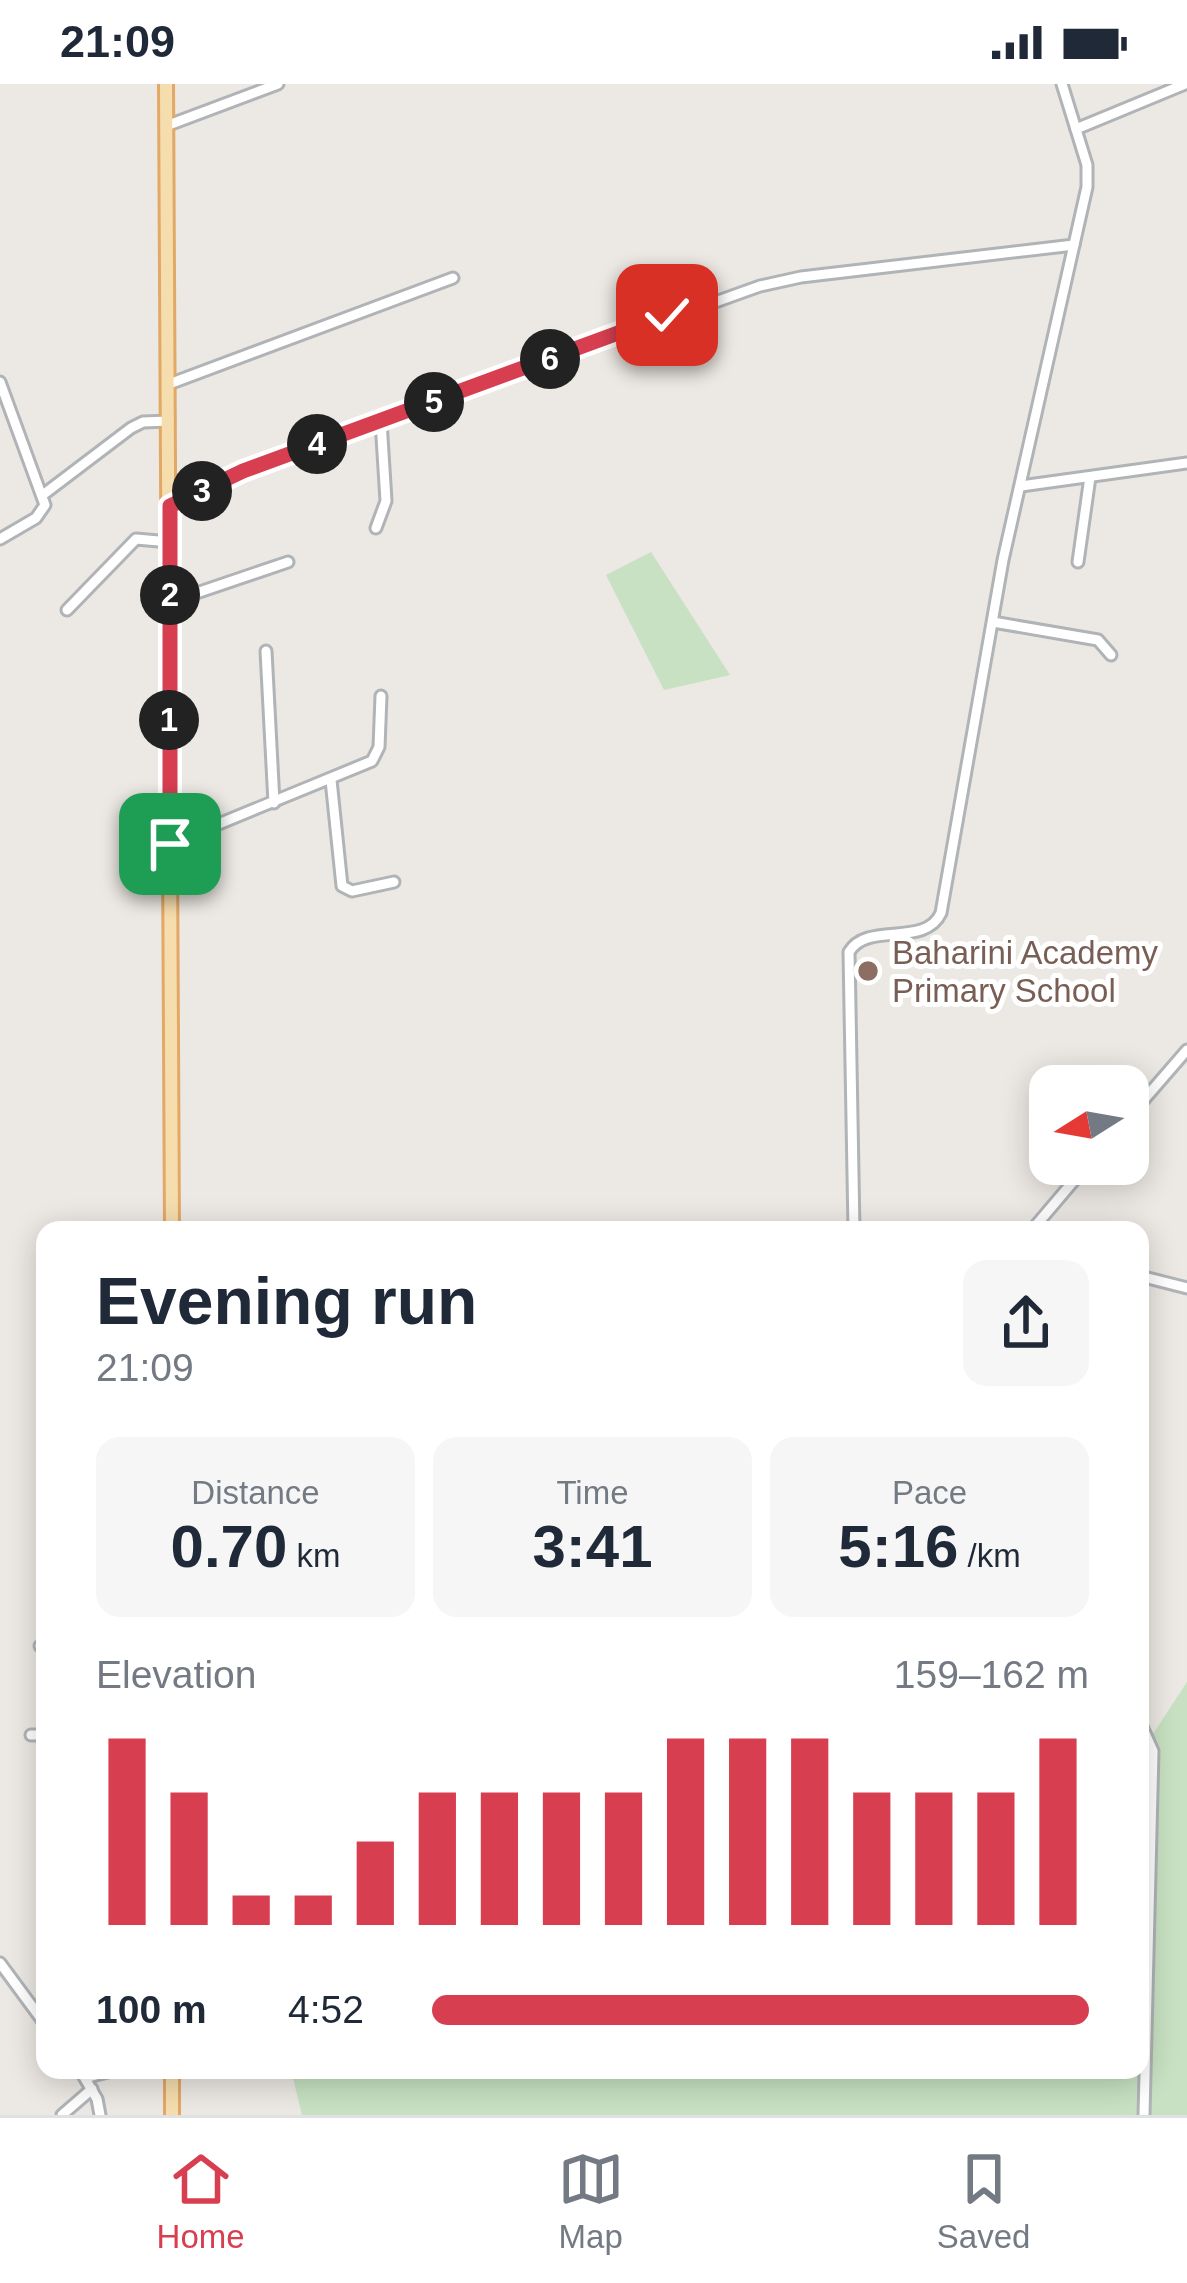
<!DOCTYPE html>
<html lang="en">
<head>
<meta charset="utf-8">
<style>
	:root { --surface:#fff; --page:#f6f6f7; --text:#1f2937; --muted:#747a83; --line:#e0e1e3; --accent:#d73f50 }
	body { margin:0; font-family:Arial,sans-serif; background:var(--page); color:var(--text); height:100vh; display:flex; flex-direction:column; font-size:45px; white-space:nowrap }
	* { box-sizing:border-box; margin:0 }
	p { font-size:39px; color:var(--muted) }
	.icon { flex:none; width:66px; height:66px; fill:none; stroke:currentColor; stroke-width:2; stroke-linecap:round; stroke-linejoin:round }
	.map { position:relative; flex:1; overflow:hidden }
	.sheet { position:absolute; left:36px; top:1137px; width:1113px; height:858px; display:flex; flex-direction:column; background:var(--surface); border-radius:24px; box-shadow:0 6px 30px #0003 }
	.sheet>* { flex:none }
	.needle { width:78px; rotate:259deg }
	.buttons { position:absolute; left:1029px; top:981px; display:grid; gap:24px }
	.buttons a { display:grid; place-items:center; width:120px; height:120px; border-radius:24px; background:var(--surface); box-shadow:0 6px 30px #0003; font-size:60px }
	.pin { position:absolute; display:grid; place-items:center; width:102px; height:102px; color:#fff; margin:-51px; border-radius:24px; box-shadow:0 6px 18px #0006 }
	.km { position:absolute; width:60px; height:60px; margin:-30px; border-radius:50%; background:#222; color:#fff; font-size:33px; line-height:60px; text-align:center }
	.round { display:grid; place-items:center; flex:none; width:126px; height:126px; border-radius:24px; background:var(--page) }
	.overview { display:flex; align-items:center; justify-content:space-between; height:204px; padding:0 60px }
	h1 { font-size:66px; font-weight:700; line-height:90px }
	.stats { display:grid; grid-template-columns:repeat(3,1fr); gap:18px; height:204px; padding:12px 60px }
	.stats div { display:grid; align-content:center; border-radius:24px; background:var(--page); text-align:center }
	.stats b { font-size:60px; font-weight:700 }
	.stats small { font-size:33px; font-weight:400 }
	.stats p { font-size:33px }
	.chart { height:336px; padding:24px 60px }
	.chart p { display:flex; justify-content:space-between }
	.chart svg { width:100%; height:216px; margin-top:12px; stroke:var(--accent); stroke-width:6 }
	ul { padding:0 60px; list-style:none; font-size:39px }
	li { display:grid; grid-template-columns:192px 144px 1fr; align-items:center; height:90px }
	li i { height:30px; border-radius:15px; background:var(--accent) }
	.status { display:flex; justify-content:space-between; align-items:center; height:84px; padding:0 60px; background:var(--surface); direction:ltr }
	.status svg { height:33px; fill:currentColor }
	.tab-bar { display:flex; justify-content:space-around; align-items:center; height:168px; border-top:3px solid var(--line); background:var(--surface); font-size:33px; color:var(--muted) }
	.tab-bar a { display:grid; justify-items:center; gap:6px }
	.tab-bar .selected { color:var(--accent) }
	.map>svg:first-child { display:block }
	.green { fill:#c8e1c2 }
	.lines { fill:none; stroke-linecap:round; stroke-linejoin:round }
	.minor-casing { stroke:#b0b4b7; stroke-width:15 }
	.major-casing { stroke:#e2a866; stroke-width:18 }
	.minor { stroke:#fff; stroke-width:9 }
	.major { stroke:#f6ddae; stroke-width:12 }
	.route-casing { stroke:#fff; stroke-width:24 }
	.route { stroke:#d73f50; stroke-width:15 }
	.education-dot { fill:#8d6e63; stroke:#fff; stroke-width:4.5 }
	.labels { text-anchor:middle; stroke-width:10; stroke-linejoin:round; paint-order:stroke }
	.education-label { font-size:33px; fill:#785e54; stroke:#fff; text-anchor:start }
</style>
</head>
<body>
<div class="status"><b>21:09</b><svg viewBox="0 0 49 12"><path d="M0 12V9h3v3zM5 12V6h3v6zM10 12V3h3v9zM15 12V0h3v12zM26 1h20v11H26zM47 4h2v5h-2z"/></svg></div>
<div class="map">
<svg width="1187" height="2031" viewBox="0 0 1187 2031">
	<rect width="100%" height="100%" fill="#ece8e3"/>
	<g class="green">
		<polygon points="651,468 730,591 664,606 606,491"/>
		<polygon points="1187,1598 1187,2031 302,2031 291,1986 1140,1986 1140,1653 1149,1656"/>
	</g>
	<g class="lines">
		<g class="minor-casing">
			<g id="minor">
				<polyline points="166,42 278,0"/>
				<polyline points="1076,45 1185,0"/>
				<polyline points="0,298 45,421 36,434 0,455"/>
				<polyline points="169,300 453,194"/>
				<polyline points="1021,402 1187,379"/>
				<polyline points="44,410 131,344 143,338 169,337"/>
				<polyline points="170,422 243,387 760,202 801,193 1074,161"/>
				<polyline points="376,444 386,417 381,337"/>
				<polyline points="1078,478 1090,393"/>
				<polyline points="170,518 288,478"/>
				<polyline points="67,526 136,455 170,458"/>
				<polyline points="993,538 1098,556 1111,571"/>
				<polyline points="266,567 274,719"/>
				<polyline points="331,696 342,802 352,807 394,798"/>
				<polyline points="170,760 372,677 379,663 381,612"/>
				<polyline points="1128,1034 1187,966"/>
				<path d="M 854,1146 L 849,868 C 867,837 925,864 941,829 L 1003,476 L 1087,103 L 1087,81 L 1062,0"/>
				<polyline points="1032,1146 1088,1080"/>
				<polyline points="1140,1192 1187,1204"/>
				<polyline points="40,1562 45,1563"/>
				<polyline points="1140,1638 1153,1667 1144,2031"/>
				<polyline points="31,1651 45,1651"/>
				<polyline points="0,1879 45,1940"/>
				<polyline points="80,1986 97,2015 100,2031"/>
				<polyline points="85,1994 115,1986"/>
				<polyline points="62,2031 92,2005"/>
			</g>
		</g>
		<g class="major-casing">
			<g id="major">
				<polyline points="166,0 172,1146"/>
				<polyline points="172,1986 172,2031"/>
			</g>
		</g>
		<use href="#minor" class="minor"/>
		<use href="#major" class="major"/>
	</g>
	<g class="lines">
		<g class="route-casing">
			<polyline id="route" points="170,760 170,422 243,387 667,231"/>
		</g>
		<use href="#route" class="route"/>
	</g>
	<circle class="education-dot" cx="868" cy="887" r="12"/>
	<g class="labels">
		<g class="education-label">
			<text x="892" y="880">Baharini Academy<tspan x="892" dy="38">Primary School</tspan></text>
		</g>
	</g>
</svg>
<div class="buttons">
<a><svg class="needle" viewBox="-14 -14 28 28"><path d="M0-13l5 13h-10z" fill="#e53935"/><path d="M0 13l5-13h-10z" fill="#747a83"/></svg></a>
</div>
<div class="pin" style="left:170px;top:760px;background:#1e9e55"><svg class="icon" aria-label="arrive" viewBox="0 0 24 24"><path d="M6 21V4h12l-3 4 3 4H6"/></svg></div>
<div class="pin" style="left:667px;top:231px;background:#d93025"><svg class="icon" aria-label="check" viewBox="0 0 24 24"><path d="M5 12l5 5 9-10"/></svg></div>
<b class="km" style="left:169px;top:636px">1</b>
<b class="km" style="left:170px;top:511px">2</b>
<b class="km" style="left:202px;top:407px">3</b>
<b class="km" style="left:317px;top:360px">4</b>
<b class="km" style="left:434px;top:318px">5</b>
<b class="km" style="left:550px;top:275px">6</b>
<section class="sheet">
<div class="overview"><div><h1>Evening run</h1><p>21:09</p></div><a class="round"><svg class="icon" aria-label="share" viewBox="0 0 24 24"><path d="M12 15V3M7 8l5-5 5 5M5 13v7h14v-7"/></svg></a></div>
<div class="stats">
<div><p>Distance</p><b>0.70<small> km</small></b></div>
<div><p>Time</p><b>3:41</b></div>
<div><p>Pace</p><b>5:16<small> /km</small></b></div>
</div>
<div class="chart"><p><span>Elevation</span>159–162 m</p>
<svg viewBox="0 0 160 44" preserveAspectRatio="none"><path d="M5 44V6M15 44V17M25 44V38M35 44V38M45 44V27M55 44V17M65 44V17M75 44V17M85 44V17M95 44V6M105 44V6M115 44V6M125 44V17M135 44V17M145 44V17M155 44V6"/></svg>
</div>
<ul>
<li><b>100 m</b>4:52<i style="width:100%"></i></li>
</ul>
</section>
</div>
<nav class="tab-bar">
<a class="selected"><svg class="icon" aria-label="home" viewBox="0 0 24 24"><path d="M3 11l9-7 9 7M6 9v11h12V9"/></svg>Home</a>
<a><svg class="icon" aria-label="map" viewBox="0 0 24 24"><path d="M3 6l6-2 6 2 6-2v14l-6 2-6-2-6 2zM9 4v14M15 6v14"/></svg>Map</a>
<a><svg class="icon" aria-label="saved" viewBox="0 0 24 24"><path d="M7 4h10v16l-5-4-5 4z"/></svg>Saved</a>
</nav>
</body>
</html>
